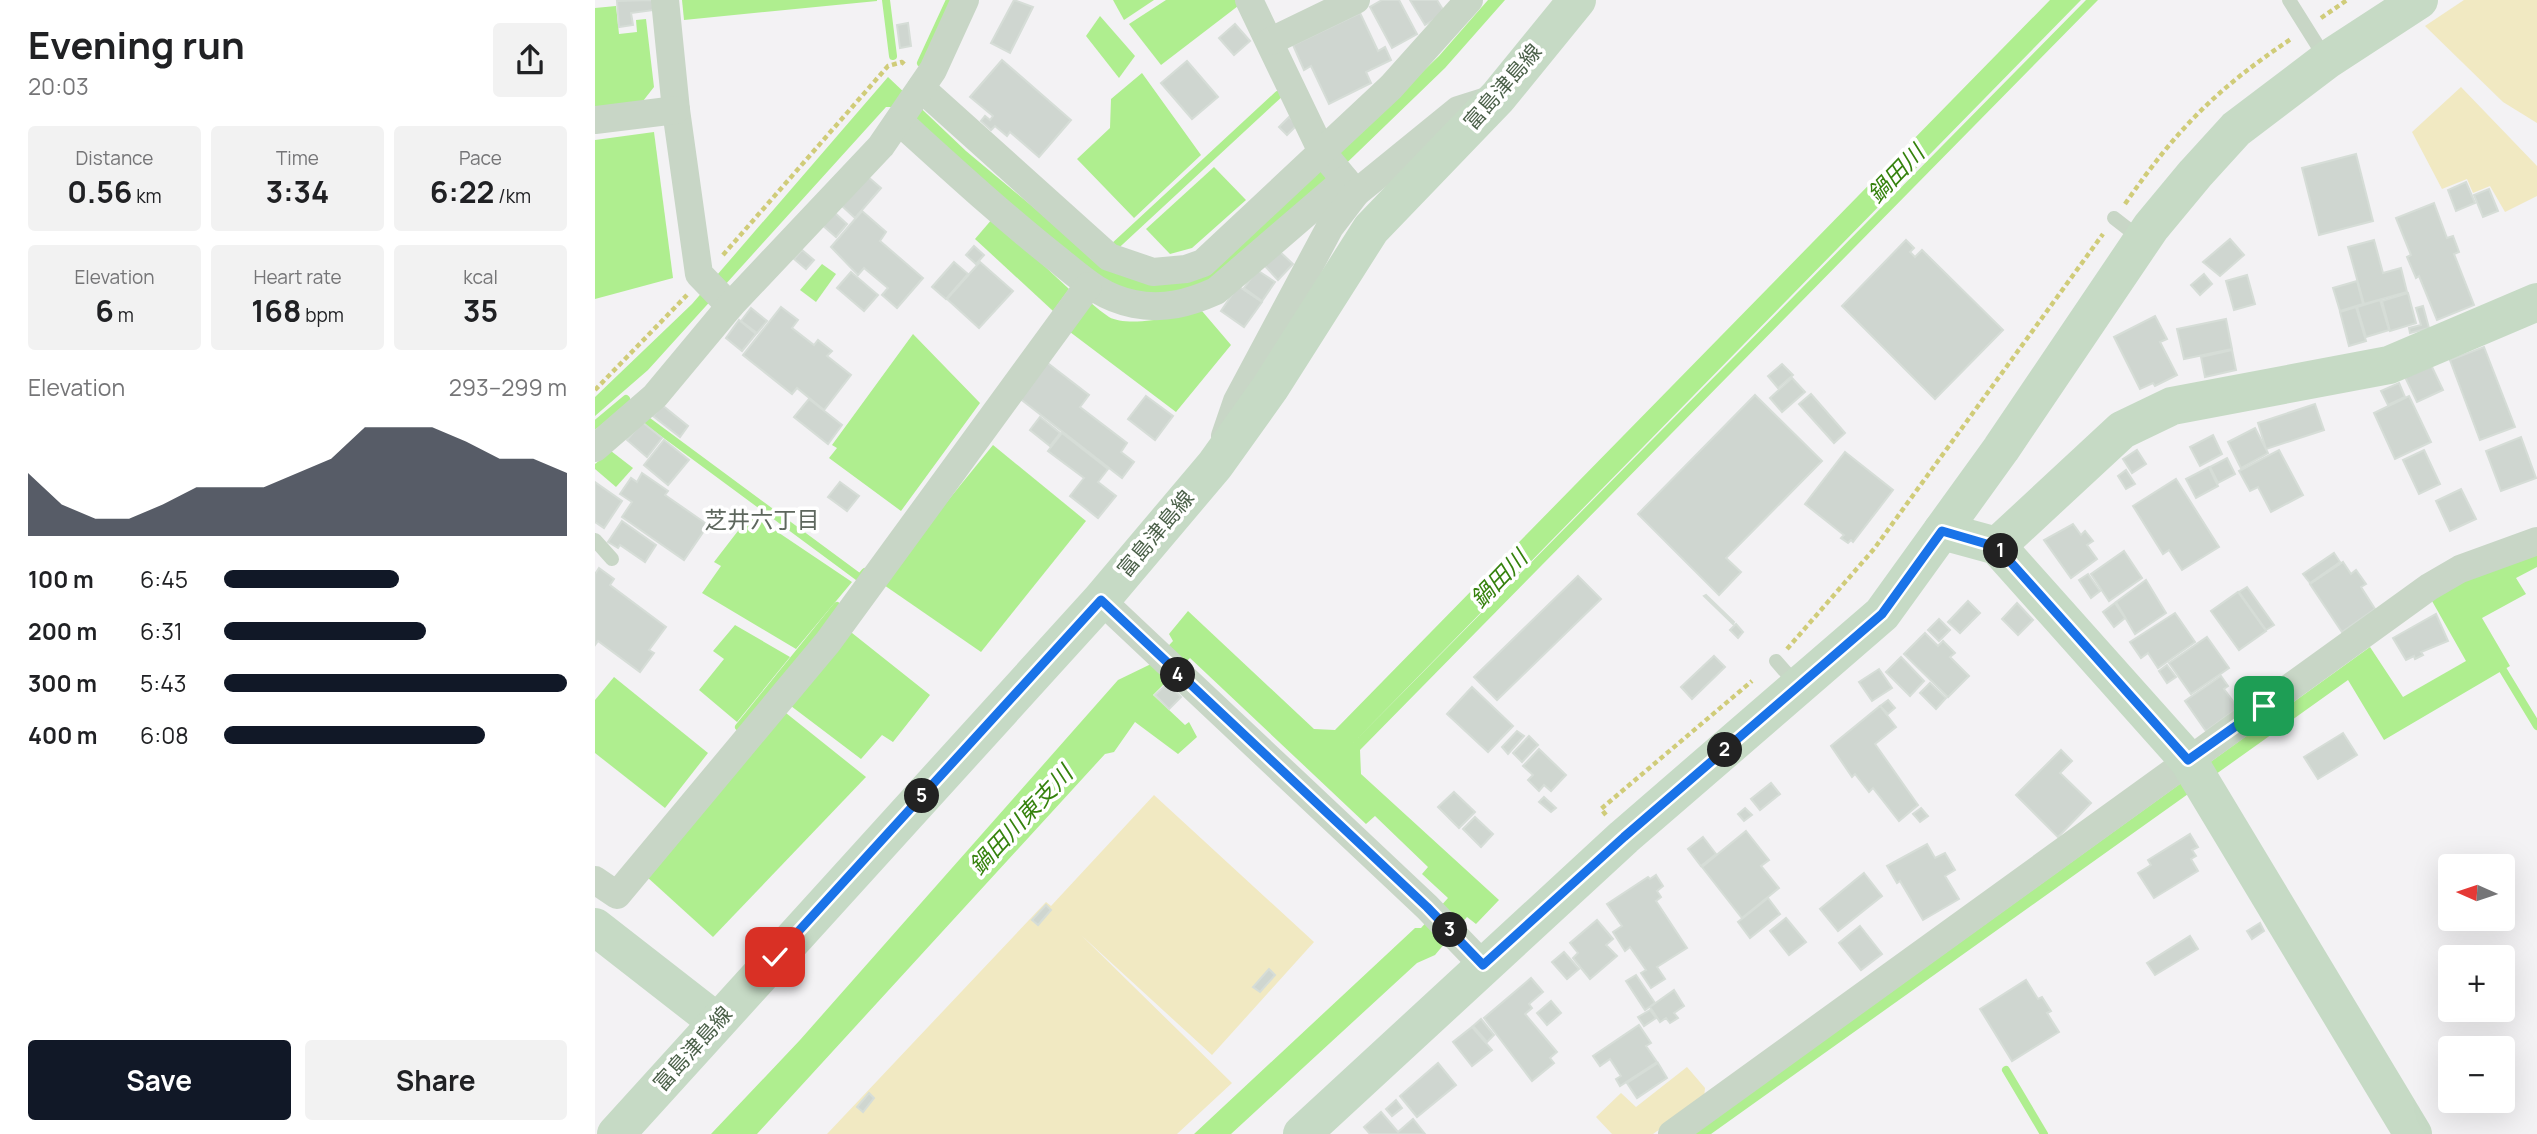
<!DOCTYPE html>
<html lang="en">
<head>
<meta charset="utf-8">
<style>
	:root { --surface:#fff; --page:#f2f2f2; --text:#202124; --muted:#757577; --accent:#111827 }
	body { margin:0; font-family:Manrope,"Noto Sans JP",sans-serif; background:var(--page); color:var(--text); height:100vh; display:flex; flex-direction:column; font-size:26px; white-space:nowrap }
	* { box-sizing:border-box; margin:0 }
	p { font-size:23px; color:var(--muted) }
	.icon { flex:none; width:38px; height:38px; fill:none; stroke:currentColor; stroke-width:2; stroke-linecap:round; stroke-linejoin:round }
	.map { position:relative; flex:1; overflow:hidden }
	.sheet { display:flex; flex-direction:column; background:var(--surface); width:595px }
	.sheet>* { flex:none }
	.needle { width:46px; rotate:273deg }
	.tools { position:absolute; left:1843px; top:854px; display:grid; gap:14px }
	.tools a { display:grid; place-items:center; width:77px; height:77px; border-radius:7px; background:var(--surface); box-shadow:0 7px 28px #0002; font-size:35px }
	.pin { position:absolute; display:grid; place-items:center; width:60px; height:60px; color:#fff; margin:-30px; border-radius:14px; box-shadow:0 4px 10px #0006 }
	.km { position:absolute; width:35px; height:35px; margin:-18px; border-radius:50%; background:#222; color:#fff; font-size:19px; line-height:35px; text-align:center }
	.round { display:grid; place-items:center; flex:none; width:74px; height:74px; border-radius:7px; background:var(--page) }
	.overview { display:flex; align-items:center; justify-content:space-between; height:119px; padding:0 28px }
	h1 { font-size:38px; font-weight:700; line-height:52px }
	.stats { display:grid; grid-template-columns:repeat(3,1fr); gap:10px; height:119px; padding:7px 28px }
	.stats div { display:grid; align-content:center; border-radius:7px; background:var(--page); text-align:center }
	.stats b { font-size:30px; font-weight:700 }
	.stats small { font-size:19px; font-weight:400 }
	.stats p { font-size:19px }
	.chart { height:196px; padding:14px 28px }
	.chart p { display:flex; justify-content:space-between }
	.chart svg { width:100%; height:126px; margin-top:7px; fill:var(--accent); opacity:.7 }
	.primary-button { display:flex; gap:14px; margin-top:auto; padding:14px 28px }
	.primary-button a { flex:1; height:80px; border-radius:7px; background:var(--accent); color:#fff; font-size:28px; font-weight:700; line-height:80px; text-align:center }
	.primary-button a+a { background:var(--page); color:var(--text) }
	ul { padding:0 28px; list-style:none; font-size:23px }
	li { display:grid; grid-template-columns:112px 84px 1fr; align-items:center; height:52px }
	li i { height:18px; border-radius:9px; background:var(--accent) }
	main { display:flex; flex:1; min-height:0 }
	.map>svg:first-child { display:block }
	.green { fill:#f1e9c2 }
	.water { fill:#afee8f }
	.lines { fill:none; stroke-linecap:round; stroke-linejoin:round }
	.stream { stroke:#afee8f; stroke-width:8 }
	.building { fill:#cfd6d0; stroke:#d6ddd7; stroke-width:2 }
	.path { stroke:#d0cc79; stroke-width:4.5; stroke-dasharray:5 3.5; stroke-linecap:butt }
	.lane { stroke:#c8d6c6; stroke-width:14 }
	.street { stroke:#c8d6c6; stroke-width:28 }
	.secondary { stroke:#c6dac5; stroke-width:38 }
	.route-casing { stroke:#fff; stroke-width:14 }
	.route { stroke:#1a73e8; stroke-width:9 }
	.labels { text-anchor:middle; stroke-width:7; stroke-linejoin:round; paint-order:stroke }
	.street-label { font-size:21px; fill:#4b6049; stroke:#fff }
	.water-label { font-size:23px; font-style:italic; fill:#35820d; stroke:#fff }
	.neighbourhood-label { font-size:23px; fill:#5e675e; stroke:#fff }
</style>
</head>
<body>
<main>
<section class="sheet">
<div class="overview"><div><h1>Evening run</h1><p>20:03</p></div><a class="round"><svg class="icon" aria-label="share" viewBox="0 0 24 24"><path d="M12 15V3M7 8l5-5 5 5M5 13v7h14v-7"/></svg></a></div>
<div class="stats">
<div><p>Distance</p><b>0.56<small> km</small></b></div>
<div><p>Time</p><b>3:34</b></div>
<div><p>Pace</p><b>6:22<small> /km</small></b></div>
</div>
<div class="stats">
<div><p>Elevation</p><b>6<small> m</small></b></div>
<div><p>Heart rate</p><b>168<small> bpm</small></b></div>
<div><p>kcal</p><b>35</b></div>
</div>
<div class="chart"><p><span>Elevation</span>293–299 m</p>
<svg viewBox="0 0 160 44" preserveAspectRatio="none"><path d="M0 44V22L10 33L20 38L30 38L40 33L50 27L60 27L70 27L80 22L90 17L100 6L110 6L120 6L130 11L140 17L150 17L160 22V44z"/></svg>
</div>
<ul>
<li><b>100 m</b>6:45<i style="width:51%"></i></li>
<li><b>200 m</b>6:31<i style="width:59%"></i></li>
<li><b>300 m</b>5:43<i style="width:100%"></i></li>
<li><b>400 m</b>6:08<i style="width:76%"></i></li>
</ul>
<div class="primary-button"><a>Save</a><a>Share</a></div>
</section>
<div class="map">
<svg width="1942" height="1134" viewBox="0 0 1942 1134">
	<rect width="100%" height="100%" fill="#f3f2f4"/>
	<g class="green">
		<polygon points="1869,0 1942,0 1942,123 1908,102 1830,26"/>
		<polygon points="1866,87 1942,166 1942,196 1910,212 1895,186 1878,193 1872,179 1847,189 1817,132"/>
		<polygon points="559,795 719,942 617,1055 486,935 637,1083 582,1134 232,1134 451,902 456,906"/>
		<polygon points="1092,1067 1110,1088 1109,1098 1058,1134 1017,1134 1001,1117 1026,1093 1041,1107"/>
	</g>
	<g class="water">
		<polygon points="87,0 282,0 282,1 89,20"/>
		<polygon points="518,0 559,0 529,20"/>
		<polygon points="571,0 640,0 643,6 566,65 534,24"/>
		<polygon points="893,0 910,0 850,68 646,265 571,301 515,288 299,107 291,107 53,370 0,416 0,397 97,304 293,77 371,151 511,268 577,283 792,106 844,56"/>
		<polygon points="1455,0 1486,0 757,744 1491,0 1503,0 765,750 766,774 904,900 881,924 872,917 840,955 822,963 636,1134 599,1134 820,928 826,928 853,898 827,874 833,867 780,816 771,824 595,658 558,695 590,725 594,722 602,737 583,754 540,722 519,752 510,754 162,1134 116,1134 205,1040 523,680 556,664 578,641 574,634 593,611 719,729 740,730"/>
		<polygon points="21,6 24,34 42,32 41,20 51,19 59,87 48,101 0,107 0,8"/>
		<polygon points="505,16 540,56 524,78 491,36"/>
		<polygon points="547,73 606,155 539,218 482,159 515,128 516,99"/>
		<polygon points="59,132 78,278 0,299 0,140"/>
		<polygon points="619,167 651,200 597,248 575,254 551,229"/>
		<polygon points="398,218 474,289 458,311 380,239"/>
		<polygon points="227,264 241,274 221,302 205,290"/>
		<path d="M 496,303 C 502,308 508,313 514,317 C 533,328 586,316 607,311 L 636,345 L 581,412 L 475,332 Z"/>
		<polygon points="318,334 385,403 306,511 234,458 242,448 237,445"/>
		<polygon points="398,445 491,521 386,652 286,583"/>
		<polygon points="16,451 38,468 21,487 0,469 0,464"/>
		<polygon points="156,514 257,582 201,649 107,593 126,566 119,562"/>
		<polygon points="1942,555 1942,567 1921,578 1931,594 1887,618 1915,666 1789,740 1753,680 1116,1134 1099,1134 1775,647 1808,697 1871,661 1837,601 1869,578"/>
		<polygon points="140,625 195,657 142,722 104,690 129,659 118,651"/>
		<polygon points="252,629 335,695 298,742 287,735 266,759 192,703"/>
		<polygon points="19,677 113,753 70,808 0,753 0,700"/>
		<polygon points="186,709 271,777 118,937 52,877"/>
	</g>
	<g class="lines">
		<g class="stream">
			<polyline points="291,0 298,56"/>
			<polyline points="326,63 355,0"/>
			<polyline points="521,245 683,95"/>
			<polyline points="51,420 265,578 270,572"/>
			<polyline points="0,425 31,399"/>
			<polyline points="1908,670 1942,726"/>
			<polyline points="144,727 242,606"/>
			<polyline points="1411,1070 1449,1134"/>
		</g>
	</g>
	<g class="building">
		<polygon points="58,0 59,10 36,13 38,25 24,27 22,1"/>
		<polygon points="419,0 438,7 415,53 396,43"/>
		<polygon points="787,0 804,0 822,34 797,48 775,7"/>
		<polygon points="815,0 842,0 850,13 830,25"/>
		<polygon points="765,13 783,51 790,47 796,60 771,72 776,83 734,104 716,66 709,70 698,45"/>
		<polygon points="313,23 316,46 305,48 302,25"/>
		<polygon points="640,24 655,41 639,55 624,38"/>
		<polygon points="407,60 476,120 444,157 415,132 412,136 400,126 396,130 386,121 390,116 395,120 398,116 375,97"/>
		<polygon points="592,61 623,97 597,119 566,83"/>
		<polygon points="694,117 702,125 692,135 684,127"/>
		<polygon points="1761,154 1778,221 1724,235 1707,168"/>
		<polygon points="272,176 286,188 260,218 247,206"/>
		<polygon points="1871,182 1880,203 1861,211 1853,190"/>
		<polygon points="1894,189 1903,211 1888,217 1879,195"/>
		<polygon points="1839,203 1852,238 1858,236 1864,252 1859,254 1879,305 1842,320 1824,276 1821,278 1812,257 1816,255 1801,218"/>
		<polygon points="267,211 291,232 285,241 328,278 302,308 287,295 293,288 269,268 263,275 236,247"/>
		<polygon points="239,212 252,224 241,237 227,225"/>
		<polygon points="1635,239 1649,255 1625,276 1608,262"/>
		<polygon points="1311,240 1319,248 1315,252 1320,257 1327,250 1408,330 1340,399 1247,306"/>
		<polygon points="1779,240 1788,273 1806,268 1812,292 1769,304 1753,247"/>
		<polygon points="379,246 389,255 381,264 371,255"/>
		<polygon points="207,250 219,260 211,269 199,259"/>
		<polygon points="683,250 698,264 683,280 669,265"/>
		<polygon points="359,262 373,274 351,299 337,287"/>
		<polygon points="385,262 418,291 384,328 352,299"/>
		<polygon points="662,270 680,282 667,301 649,288"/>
		<polygon points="256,272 283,295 269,311 242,288"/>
		<polygon points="1609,274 1617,284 1605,295 1596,285"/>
		<polygon points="1652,275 1660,304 1639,310 1631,281"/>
		<polygon points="1762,281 1768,304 1745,311 1738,288"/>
		<polygon points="643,286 667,302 649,327 626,311"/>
		<polygon points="1813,293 1821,323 1795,331 1787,301"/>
		<polygon points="1785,300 1794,330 1771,337 1762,307"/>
		<polygon points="1828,306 1834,328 1815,333 1814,328 1826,325 1821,308"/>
		<polygon points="186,307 203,320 197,328 219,345 223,340 237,351 232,356 256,375 229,410 202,388 197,394 148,355"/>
		<polygon points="1761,307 1771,341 1754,346 1745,312"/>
		<polygon points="156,308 172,321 162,333 146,321"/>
		<polygon points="1560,316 1572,339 1565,342 1582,375 1560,386 1558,383 1545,389 1519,337"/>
		<polygon points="1631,319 1637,349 1589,359 1582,329"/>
		<polygon points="144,320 161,334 147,351 131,338"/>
		<polygon points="1889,347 1920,427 1885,440 1855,360"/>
		<polygon points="1637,350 1641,370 1610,377 1606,357"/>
		<polygon points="450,361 494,395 485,407 532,443 526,452 539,462 527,478 423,397"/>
		<polygon points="1187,364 1198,375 1183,388 1173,376"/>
		<polygon points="1836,365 1848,390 1822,402 1810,377"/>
		<polygon points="1197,378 1210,392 1187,412 1175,398"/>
		<polygon points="1804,383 1810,397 1793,405 1786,391"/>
		<polygon points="1216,394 1250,433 1239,443 1204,404"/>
		<polygon points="1160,395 1227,461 1131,558 1146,572 1124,595 1043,514"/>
		<polygon points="551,396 578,416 560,440 533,419"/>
		<polygon points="1814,396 1836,442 1800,459 1779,413"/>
		<polygon points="214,399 247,425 233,444 199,417"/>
		<polygon points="1720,404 1729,430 1671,449 1663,423"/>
		<polygon points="67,405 93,426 85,437 58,416"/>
		<polygon points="445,417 465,433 455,446 435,430"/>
		<polygon points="47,422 67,438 52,457 32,440"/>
		<polygon points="1660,428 1673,453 1646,468 1633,442"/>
		<polygon points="467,433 513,469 503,482 521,496 503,518 475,496 489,478 453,451"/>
		<polygon points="1618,435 1627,454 1605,466 1595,447"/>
		<polygon points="1926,437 1941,478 1906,491 1891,451"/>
		<polygon points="69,440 94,460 73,485 49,465"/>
		<polygon points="1542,450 1551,464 1537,473 1528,459"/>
		<polygon points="1684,450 1708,495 1676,512 1663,487 1655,491 1644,471"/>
		<polygon points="1829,450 1845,484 1824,494 1808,460"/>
		<polygon points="1250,452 1298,490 1258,542 1256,540 1253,543 1246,538 1249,535 1210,504"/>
		<polygon points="1632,458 1640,474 1623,483 1615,467"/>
		<polygon points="1614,467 1623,486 1601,498 1591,479"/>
		<polygon points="1531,470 1540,484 1531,489 1523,476"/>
		<polygon points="47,473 73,491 70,495 113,525 89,560 27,517 37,502 25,494 36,478 42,482"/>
		<polygon points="1581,479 1624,547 1587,570 1574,550 1568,554 1538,506"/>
		<polygon points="0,482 27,501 9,528 0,522"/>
		<polygon points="245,482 264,496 252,511 233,497"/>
		<polygon points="1866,489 1881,519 1855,531 1841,501"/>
		<polygon points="27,521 61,545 50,562 25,545 23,548 13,542"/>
		<polygon points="1478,524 1486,535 1490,531 1498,541 1492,545 1502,559 1476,578 1449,540"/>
		<polygon points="1529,551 1547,578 1514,601 1496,574"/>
		<polygon points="1739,553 1745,562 1715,583 1708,574"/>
		<polygon points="1748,562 1756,574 1761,570 1771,584 1766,587 1780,609 1747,632 1715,584"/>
		<polygon points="4,568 19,579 15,585 71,627 54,650 59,653 45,672 3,641 0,645 0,574"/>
		<polygon points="1493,574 1505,591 1496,598 1484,580"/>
		<polygon points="983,576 1006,599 902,700 879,677"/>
		<polygon points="1551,580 1571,613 1540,634 1521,602"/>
		<polygon points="1652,587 1679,625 1671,630 1644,592"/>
		<polygon points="1643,592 1671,631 1644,650 1616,611"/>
		<polygon points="1111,595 1139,622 1138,624 1109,596"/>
		<polygon points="1373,601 1385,613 1365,633 1353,622"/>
		<polygon points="1422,603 1438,620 1423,635 1407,619"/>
		<polygon points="1520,603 1530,618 1519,627 1508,612"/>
		<polygon points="1580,613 1600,642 1563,668 1553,653 1546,658 1535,642"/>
		<polygon points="1841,614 1853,641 1826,652 1828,655 1820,659 1819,656 1811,660 1798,638"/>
		<polygon points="1344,619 1355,630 1344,641 1333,630"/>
		<polygon points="1141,624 1148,632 1143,638 1135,630"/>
		<polygon points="1330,633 1343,646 1348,641 1360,653 1355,657 1374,676 1353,697 1309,654"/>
		<polygon points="1612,637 1634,668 1596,694 1574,663"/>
		<polygon points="1119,656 1130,667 1097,699 1086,687"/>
		<polygon points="1306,657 1329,681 1315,696 1291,672"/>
		<polygon points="1572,665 1581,677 1572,683 1564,671"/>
		<polygon points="1284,669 1297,688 1277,701 1264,682"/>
		<polygon points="1626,676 1633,686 1629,689 1643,708 1611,731 1590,701"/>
		<polygon points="573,683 586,697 574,709 560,695"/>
		<polygon points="1335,683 1351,698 1341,709 1325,693"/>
		<polygon points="877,687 918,726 893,752 852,714"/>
		<polygon points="1293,700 1300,708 1293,714 1285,706"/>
		<polygon points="1285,706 1301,727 1280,744 1323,805 1304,821 1278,788 1274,792 1260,774 1257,777 1236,746"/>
		<polygon points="922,731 929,736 913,754 907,747"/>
		<polygon points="1748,733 1762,755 1723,779 1709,757"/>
		<polygon points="934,736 943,745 927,762 918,753"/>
		<polygon points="944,749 971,775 956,791 949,785 944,791 933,780 938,775 928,766"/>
		<polygon points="1466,750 1477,761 1465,773 1496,803 1463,837 1421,795"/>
		<polygon points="1176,783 1185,794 1165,810 1156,799"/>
		<polygon points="859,792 880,812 864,828 843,807"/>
		<polygon points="949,797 961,808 956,812 944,802"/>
		<polygon points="1150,808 1157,815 1149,821 1143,814"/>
		<polygon points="1326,808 1333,816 1325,822 1318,814"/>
		<polygon points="880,817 898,834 886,847 868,829"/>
		<polygon points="1151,831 1174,860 1166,866 1184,888 1147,918 1107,867"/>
		<polygon points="1595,834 1603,847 1597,850 1601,856 1596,859 1603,871 1559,898 1543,873 1556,865 1553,860"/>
		<polygon points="1108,837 1121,854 1106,866 1093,849"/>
		<polygon points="1332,844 1340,858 1350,853 1360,870 1350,876 1364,899 1328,920 1305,881 1302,883 1292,866"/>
		<polygon points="1269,873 1287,896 1243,931 1225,909"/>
		<polygon points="1061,875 1068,886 1062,891 1066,897 1061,901 1092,948 1062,967 1070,979 1056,988 1046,973 1051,970 1035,947 1030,951 1018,932 1027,926 1012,904 1053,877 1055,879"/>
		<polygon points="1173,898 1185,914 1155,938 1143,922"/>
		<polygon points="451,905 456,910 443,925 437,920"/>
		<polygon points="1191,918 1211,942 1194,955 1175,931"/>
		<polygon points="1002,920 1018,939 1011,945 1022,956 995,979 978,958 983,953 975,943"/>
		<polygon points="1665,923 1669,931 1657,939 1652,931"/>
		<polygon points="1265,926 1287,954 1266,970 1244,943"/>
		<polygon points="1595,936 1603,949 1560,975 1552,963"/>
		<polygon points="969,952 984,969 972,979 957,962"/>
		<polygon points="674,969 680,975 665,992 658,987"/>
		<polygon points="1041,975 1060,1003 1050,1010 1031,981"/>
		<polygon points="936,978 948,992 934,1004 937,1008 930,1014 962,1052 955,1058 959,1063 937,1081 889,1018"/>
		<polygon points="1431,980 1443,999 1447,997 1456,1011 1452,1013 1464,1032 1417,1061 1385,1009"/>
		<polygon points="1079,990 1089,1006 1079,1013 1083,1018 1075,1023 1071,1018 1065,1022 1055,1007"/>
		<polygon points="956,1001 966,1013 952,1025 942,1013"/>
		<polygon points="1055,1010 1061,1018 1049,1026 1043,1017"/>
		<polygon points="886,1019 899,1035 892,1042 878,1026"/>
		<polygon points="1044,1025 1056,1043 1051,1046 1062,1062 1025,1086 1021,1079 1026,1076 1015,1059 1005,1066 998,1056"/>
		<polygon points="877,1027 897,1050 877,1066 858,1042"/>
		<polygon points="843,1063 861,1085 822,1117 805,1096"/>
		<polygon points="1063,1063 1072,1078 1042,1098 1032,1083"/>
		<polygon points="274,1093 279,1098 268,1112 262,1107"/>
		<polygon points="801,1100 807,1108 797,1116 791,1109"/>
		<polygon points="786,1112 803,1132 818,1119 830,1134 775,1134 769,1127"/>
	</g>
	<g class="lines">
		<g class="path">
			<polyline points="1726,18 1752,0"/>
			<path d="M 1530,204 C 1581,130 1621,89 1696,39"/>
			<polyline points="128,255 293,66 307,62 311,66"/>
			<polyline points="0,390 92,295"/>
			<polyline points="1192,649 1279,549 1508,234"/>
			<polyline points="1011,815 1006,809 1157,681"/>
		</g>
		<g class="lane">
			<polyline points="1694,0 1731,59"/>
			<polyline points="1519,218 1546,239"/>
			<polyline points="0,540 17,559"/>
			<polyline points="1181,661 1203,686"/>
		</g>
		<g class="street">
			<polyline points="70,0 81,110 104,274 135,306"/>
			<polyline points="654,0 727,152 761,193 863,110 901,98"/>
			<polyline points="676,41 761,0"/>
			<polyline points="326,88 514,257 558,272 591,269 608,263 796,87 874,0"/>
			<polyline points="0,120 81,110"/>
			<path d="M 305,122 C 358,170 410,218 466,262 C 489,281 508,298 539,304 C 569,310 594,303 621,291 L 750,180"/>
			<polyline points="630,436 642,401 735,227 761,193"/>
			<polyline points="0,448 60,396 135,306 286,146 338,70 370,0"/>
			<polyline points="506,600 832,907 888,965"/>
			<polyline points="0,880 22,895 233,642 493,286"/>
			<polyline points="1077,1134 1834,587 1865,569 1942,541"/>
		</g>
		<g class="secondary">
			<polyline points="1347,531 1402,546 1593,760 1818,1134"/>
			<polyline points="1402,546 1527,430 1577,406 1794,365 1942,302"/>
			<polyline points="0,927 122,1022"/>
			<polyline points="21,1134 506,600 620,465 675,388 776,229 903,97 982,0"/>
			<polyline points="707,1134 1029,837 1287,614 1406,449 1556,227 1600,174 1641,129 1732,60 1824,0"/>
		</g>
	</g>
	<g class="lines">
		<g class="route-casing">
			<polyline id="route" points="180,957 506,600 832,907 888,965 1029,837 1287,614 1347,531 1402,547 1593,760 1669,706"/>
		</g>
		<use href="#route" class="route"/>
	</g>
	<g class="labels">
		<g class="street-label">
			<text transform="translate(908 87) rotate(-49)" y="7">富島津島線</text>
			<text transform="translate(561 534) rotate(-50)" y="7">富島津島線</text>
			<text transform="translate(98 1049) rotate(-48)" y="7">富島津島線</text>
		</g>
		<g class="water-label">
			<text transform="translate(1301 174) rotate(-46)" y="8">鍋田川</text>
			<text transform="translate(904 579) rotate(-46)" y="8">鍋田川</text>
			<text transform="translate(426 820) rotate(-47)" y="8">鍋田川東支川</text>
		</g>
		<g class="neighbourhood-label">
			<text x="167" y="528">芝井六丁目</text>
		</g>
	</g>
</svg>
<div class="tools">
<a><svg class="needle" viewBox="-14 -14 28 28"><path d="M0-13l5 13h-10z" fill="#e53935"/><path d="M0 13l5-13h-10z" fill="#757577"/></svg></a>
<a>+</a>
<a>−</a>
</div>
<div class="pin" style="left:1669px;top:706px;background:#1e9e55"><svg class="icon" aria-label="arrive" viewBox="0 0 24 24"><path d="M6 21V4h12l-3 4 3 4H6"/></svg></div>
<div class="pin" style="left:180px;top:957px;background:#d93025"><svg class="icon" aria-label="check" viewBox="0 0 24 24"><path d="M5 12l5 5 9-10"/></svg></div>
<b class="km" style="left:1406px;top:551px">1</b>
<b class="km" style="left:1130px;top:750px">2</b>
<b class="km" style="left:855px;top:930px">3</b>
<b class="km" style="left:583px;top:675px">4</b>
<b class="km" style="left:327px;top:796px">5</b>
</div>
</main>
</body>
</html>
